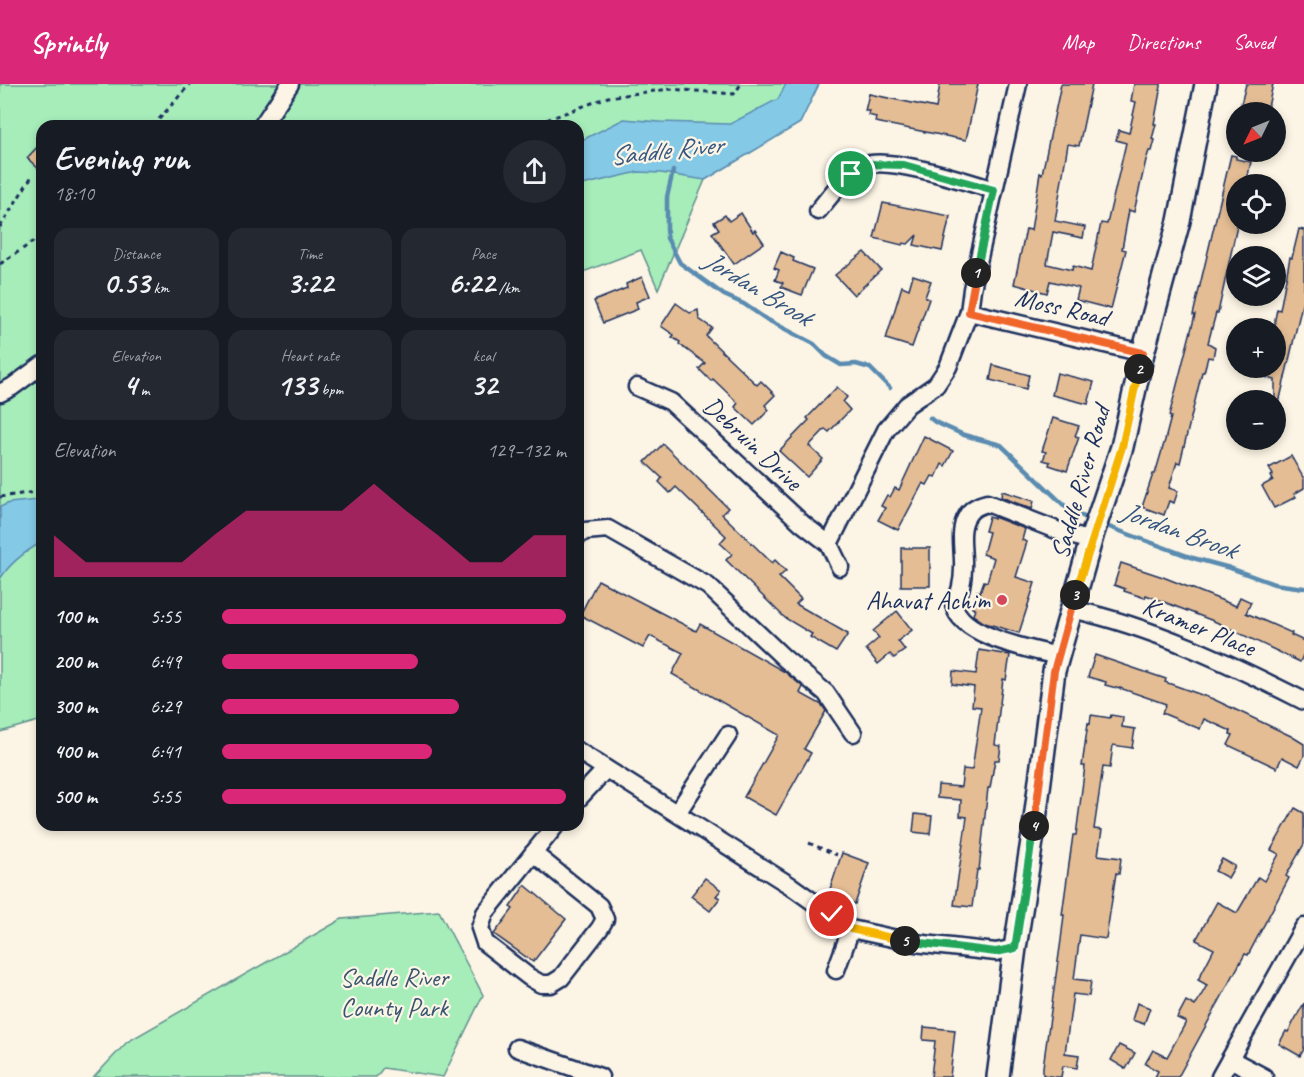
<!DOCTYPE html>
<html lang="en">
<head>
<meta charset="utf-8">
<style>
	:root { --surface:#171b24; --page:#242831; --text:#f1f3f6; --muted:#9ea1a6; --accent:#db2777 }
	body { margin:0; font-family:Caveat,sans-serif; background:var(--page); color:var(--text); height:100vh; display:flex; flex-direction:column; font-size:22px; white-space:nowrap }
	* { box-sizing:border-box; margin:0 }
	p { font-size:20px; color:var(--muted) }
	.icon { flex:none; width:33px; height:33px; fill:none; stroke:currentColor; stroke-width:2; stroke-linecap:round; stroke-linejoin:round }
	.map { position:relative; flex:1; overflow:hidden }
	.panel { position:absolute; left:36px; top:36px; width:548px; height:711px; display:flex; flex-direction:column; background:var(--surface); border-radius:18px; box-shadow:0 3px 9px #0003 }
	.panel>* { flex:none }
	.needle { width:39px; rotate:227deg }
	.tools { position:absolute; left:1226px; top:18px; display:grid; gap:12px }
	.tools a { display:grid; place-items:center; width:60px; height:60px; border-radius:50%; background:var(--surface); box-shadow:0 3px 9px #0003; font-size:30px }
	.pin { position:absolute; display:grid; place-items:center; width:51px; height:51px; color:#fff; margin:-26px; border:3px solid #fff; border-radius:50%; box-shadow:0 2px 6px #0007 }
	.km { position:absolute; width:30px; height:30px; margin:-15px; border-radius:50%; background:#222; color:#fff; font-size:16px; line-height:30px; text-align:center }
	.round { display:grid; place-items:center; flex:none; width:63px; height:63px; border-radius:32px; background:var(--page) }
	.head { display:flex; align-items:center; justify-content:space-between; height:102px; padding:0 18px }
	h1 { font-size:33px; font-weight:800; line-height:45px }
	.metrics { display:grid; grid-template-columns:repeat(3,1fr); gap:9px; height:102px; padding:6px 18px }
	.metrics div { display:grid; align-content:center; border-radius:15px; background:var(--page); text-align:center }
	.metrics b { font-size:30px; font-weight:800 }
	.metrics small { font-size:16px; font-weight:400 }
	.metrics p { font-size:16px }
	.chart { height:168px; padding:12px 18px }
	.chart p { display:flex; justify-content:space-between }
	.chart svg { width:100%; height:108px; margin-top:6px; fill:var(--accent); opacity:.7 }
	ul { padding:0 18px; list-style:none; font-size:20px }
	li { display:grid; grid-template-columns:96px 72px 1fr; align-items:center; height:45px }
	li i { height:15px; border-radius:8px; background:var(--accent) }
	header { display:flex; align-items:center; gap:36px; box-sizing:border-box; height:84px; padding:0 30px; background:var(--accent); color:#fff }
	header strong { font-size:28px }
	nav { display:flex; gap:33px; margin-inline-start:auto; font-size:21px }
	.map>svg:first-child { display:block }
	.green { fill:#a6edba; stroke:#608e8c; stroke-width:1.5 }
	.water { fill:#84c9e6; stroke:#5a8bb0; stroke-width:1.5 }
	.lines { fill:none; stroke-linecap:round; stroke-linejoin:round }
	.stream { stroke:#5a8bb0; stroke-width:4.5 }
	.building { fill:#e4bd94; stroke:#1b2f5e; stroke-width:1.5 }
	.minor-casing { stroke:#1b2f5e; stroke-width:21 }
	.major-casing { stroke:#1b2f5e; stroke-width:26 }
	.path { stroke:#1b2f5e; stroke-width:3; stroke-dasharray:4.5 4.5; stroke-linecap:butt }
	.minor { stroke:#fcf5e5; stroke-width:16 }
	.major { stroke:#fcf5e5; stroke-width:21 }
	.split-1-casing { stroke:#fff; stroke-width:12 }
	.split-2-casing { stroke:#fff; stroke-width:12 }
	.split-3-casing { stroke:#fff; stroke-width:12 }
	.split-4-casing { stroke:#fff; stroke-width:12 }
	.split-5-casing { stroke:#fff; stroke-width:12 }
	.split-6-casing { stroke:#fff; stroke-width:12 }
	.split-1 { stroke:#22a559; stroke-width:8 }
	.split-2 { stroke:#f0652b; stroke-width:8 }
	.split-3 { stroke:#f5b400; stroke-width:8 }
	.split-4 { stroke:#f0652b; stroke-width:8 }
	.split-5 { stroke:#22a559; stroke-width:8 }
	.split-6 { stroke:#f5b400; stroke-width:8 }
	.poi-dot { fill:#d1495b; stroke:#fcf5e5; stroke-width:2 }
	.labels { text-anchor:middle; stroke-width:4.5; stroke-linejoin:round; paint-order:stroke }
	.street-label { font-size:26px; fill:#1b2f5e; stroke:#fcf5e5 }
	.poi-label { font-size:26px; fill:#1b2f5e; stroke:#fcf5e5; text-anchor:end }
	.park-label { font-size:26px; fill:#375570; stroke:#fcf5e5 }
	.water-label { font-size:27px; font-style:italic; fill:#355680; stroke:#fcf5e5 }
</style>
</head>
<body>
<header>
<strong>Sprintly</strong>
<nav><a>Map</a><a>Directions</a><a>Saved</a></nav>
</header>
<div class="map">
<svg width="1304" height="993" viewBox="0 0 1304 993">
	<rect width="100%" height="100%" fill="#fcf5e5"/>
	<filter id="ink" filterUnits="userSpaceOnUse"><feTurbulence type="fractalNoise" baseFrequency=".0167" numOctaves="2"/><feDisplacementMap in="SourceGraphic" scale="12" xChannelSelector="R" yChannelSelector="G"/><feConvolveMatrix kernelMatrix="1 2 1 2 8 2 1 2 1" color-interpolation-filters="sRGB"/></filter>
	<g filter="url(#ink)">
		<g class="green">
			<polygon points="0,0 819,0 800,39 705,96 658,205 641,166 578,190 578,42 42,42 42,636 0,648"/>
			<polygon points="439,827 483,911 443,993 383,984 376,993 94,993 127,958 342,835"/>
		</g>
		<g class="water">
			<polygon points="786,0 819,0 800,39 705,96 661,89 638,88 578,102 578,58 624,35 660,38 730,40 778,15"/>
			<path d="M 38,416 L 42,416 L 42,458 C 26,467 10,479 0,495 L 0,423 L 9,419 Z"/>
		</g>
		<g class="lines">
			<g class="stream">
				<polyline points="673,87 667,113 667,154 680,179 724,211 744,220 766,235 814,260 826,272 841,281 856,280 870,284 890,304"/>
				<polyline points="930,334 935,338 964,351 1001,361 1069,426 1091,436"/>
				<polyline points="1101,440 1193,474 1230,484 1274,500 1304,504"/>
			</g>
		</g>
		<g class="building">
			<polygon points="940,0 978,0 966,56 875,38 876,33 868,31 869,27 865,27 869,10 936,24"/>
			<polygon points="1061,0 1092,0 1079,62 1068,60 1055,137 1085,143 1083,154 1053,148 1047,180 1072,186 1073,182 1091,187 1101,139 1107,140 1126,59 1116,56 1119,46 1129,49 1136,18 1131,17 1134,0 1161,0 1161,2 1154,40 1156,40 1152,55 1155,56 1152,67 1149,67 1146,76 1134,128 1129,126 1122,165 1126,166 1111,225 1076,216 1079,204 1050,197 1047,209 1014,200 1026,145 1031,146 1040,89 1042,90"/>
			<polygon points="1246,0 1273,0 1267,28 1239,28"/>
			<polygon points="42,58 42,88 27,74"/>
			<polygon points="1231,71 1236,72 1236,75 1251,78 1246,100 1236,100 1237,142 1218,229 1216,229 1208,259 1215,263 1213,274 1208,273 1204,288 1202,288 1180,379 1177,378 1169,404 1178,407 1174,419 1169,417 1164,431 1142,423 1153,390 1155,390 1165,356 1171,333 1169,332 1195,231 1193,231 1201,197"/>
			<polygon points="883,119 950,132 942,167 914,161 917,151 908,160 903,159 902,161 874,154"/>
			<polygon points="741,129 753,148 755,146 764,159 734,180 712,149 719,145 714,138 725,131 729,137"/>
			<polygon points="1299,145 1304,146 1304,212 1279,319 1275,318 1275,296 1245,287 1246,284 1275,284 1275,235 1277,225 1280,226 1290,173 1292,174"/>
			<polygon points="781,168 794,174 793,177 813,185 802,211 781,203 783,199 775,196 779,186 774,184"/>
			<polygon points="864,168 881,186 854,211 835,191"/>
			<polygon points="913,191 931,197 925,213 929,215 912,263 886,255 902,202 909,205"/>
			<polygon points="642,193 650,212 636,218 638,225 603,239 594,217 627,204 626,200"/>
			<polygon points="676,219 690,229 698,226 699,235 712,244 706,252 757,301 761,297 775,311 765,321 769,326 754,341 735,323 738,319 713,295 711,297 699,285 705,279 679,260 680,258 672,253 674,251 661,242"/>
			<polygon points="993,281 1029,291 1026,305 990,296"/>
			<polygon points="1057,289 1094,298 1088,320 1052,311"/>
			<polygon points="837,303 847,313 843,318 850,326 829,348 825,345 809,362 823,375 807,393 779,367 809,336 807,334"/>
			<polygon points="1053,334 1079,342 1075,352 1079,353 1067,387 1049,381 1050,378 1043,376 1046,368 1042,367"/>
			<polygon points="924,352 953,367 945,382 942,380 936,393 932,392 927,401 923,399 898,446 878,436 885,424 881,422 887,411 890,413 895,404 899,406"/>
			<polygon points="663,360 728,424 722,430 772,479 775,476 786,487 779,493 801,515 796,520 848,550 836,568 810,553 812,550 785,534 726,476 732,470 720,459 726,452 676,403 670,409 659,398 662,394 645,378"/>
			<polygon points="1291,372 1304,395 1304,404 1294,410 1296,413 1274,424 1262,402 1273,396 1271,392 1273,391 1269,384"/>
			<polygon points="1002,407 1034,417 1032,425 1001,413"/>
			<polygon points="989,433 994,435 994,433 1025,445 1022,456 1027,458 1016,493 1035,499 1019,549 985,539 973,531 975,525 972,524 977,507 980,508 984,497 987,498 994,474 983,470 989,448 985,447"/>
			<rect x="901" y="464" width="29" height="38"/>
			<polygon points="1121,479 1163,493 1236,522 1240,513 1251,518 1246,529 1292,549 1291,551 1304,557 1304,569 1300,578 1216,538 1146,511 1145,514 1124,507 1125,505 1114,501"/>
			<polygon points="598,496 696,547 700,540 785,588 803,603 800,609 822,621 826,627 804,665 811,669 776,731 744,713 779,651 672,590 683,569 650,552 643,564 580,531"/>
			<polygon points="897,527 912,546 898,557 905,566 894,574 890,570 878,580 866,565 879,554 873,547"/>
			<polygon points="979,566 1010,571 1006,596 1003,595 995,661 1001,662 999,676 995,676 990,704 988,704 979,786 977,786 972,823 954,821 967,733 960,732 961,716 937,714 938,701 961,703 963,685 972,686 981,623 972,622 974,603 952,600 953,587 976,590"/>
			<polygon points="1095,571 1166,595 1165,598 1213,615 1291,652 1304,660 1304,672 1299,682 1282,673 1277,684 1228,661 1233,651 1230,650 1231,647 1204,635 1200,645 1162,629 1166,620 1120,604 1120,605 1105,601 1106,598 1088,593"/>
			<polygon points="1091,631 1110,634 1111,631 1123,633 1122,643 1135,645 1132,664 1113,661 1110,684 1103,683 1094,745 1102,746 1098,771 1121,774 1119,790 1116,789 1106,855 1080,851 1074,895 1091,897 1089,912 1073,910 1065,969 1079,971 1077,984 1063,982 1061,993 1056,993 1043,991 1043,983 1061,856 1064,831 1062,831 1073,751 1076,751 1085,682 1082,682 1088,639 1090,640"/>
			<polygon points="1295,724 1304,729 1304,760 1286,792 1289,794 1248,871 1245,870 1178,993 1155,993 1158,987 1145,980 1153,966 1167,973 1186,938 1177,934 1186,917 1195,922 1207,901 1198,896 1214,865 1196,856 1217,818 1237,829 1258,793 1264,797 1279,770 1271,766"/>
			<polygon points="915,730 932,732 930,750 913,748"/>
			<polygon points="842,769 869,779 855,820 828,811"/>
			<polygon points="1222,775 1235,782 1228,794 1215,787"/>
			<polygon points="705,794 721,806 716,812 720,814 710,827 691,812"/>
			<polygon points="525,801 566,835 533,878 494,850 513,825 510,823"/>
			<polygon points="1137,919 1150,924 1144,940 1132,936"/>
			<polygon points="1304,919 1304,965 1300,972 1279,960 1286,947 1288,948"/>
			<polygon points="924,943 955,946 950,993 931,993 935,957 923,956"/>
			<polygon points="1119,961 1135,969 1126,985 1111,976"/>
		</g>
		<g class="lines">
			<g class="minor-casing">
				<g id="minor">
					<polyline points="262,42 290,0"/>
					<path d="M 818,127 C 831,111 845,91 864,82 C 886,71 968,98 994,106"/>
					<polyline points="969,228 1143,269"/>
					<polyline points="637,303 671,318 803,440 829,460 840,483"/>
					<polyline points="0,309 12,303 42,281"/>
					<polyline points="578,452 585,447 608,445 708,502 784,574 826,609 853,649"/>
					<polyline points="829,460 886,346 907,321 936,301 948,283 969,228 972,205 1018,0"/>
					<path d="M 1071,525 C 1153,543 1229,579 1304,617"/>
					<path d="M 1058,572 C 1031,565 961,553 954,521 C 960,510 963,497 963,484 C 964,468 958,446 967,432 C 971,424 979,421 987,419 L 1064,449 L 1091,457"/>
					<polyline points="578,667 791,802 851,845 915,859 996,868 1015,864"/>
					<polyline points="578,715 606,685"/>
					<polyline points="677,729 728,651"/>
					<polyline points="533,769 599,822 605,835 600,844 561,894 551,900 541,900 529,893 485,859 480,844 485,829 556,741"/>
					<polyline points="836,886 851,845"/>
					<polyline points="517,964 600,993"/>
					<polyline points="1230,975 1264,993"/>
					<polyline points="1220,993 1304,843"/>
				</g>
			</g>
			<g class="major-casing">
				<polyline id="major" points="998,993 1015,864 1033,751 1054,587 1093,449 1122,363 1143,269 1179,137 1206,0"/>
			</g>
			<g class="path">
				<polyline points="153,42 190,0"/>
				<polyline points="530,42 608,13 670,5 734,10 741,0"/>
				<polyline points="0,143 32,92"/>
				<polyline points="0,180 42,152"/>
				<polyline points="0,413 42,407"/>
				<polyline points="809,759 837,771"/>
			</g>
			<use href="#minor" class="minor"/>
			<use href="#major" class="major"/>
		</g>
	</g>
	<g class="lines" filter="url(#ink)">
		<g class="split-1-casing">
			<polyline id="split-1" points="851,90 866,80 904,81 994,106 976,189"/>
		</g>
		<g class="split-2-casing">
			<polyline id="split-2" points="976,189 969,228 1143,269 1139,285"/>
		</g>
		<g class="split-3-casing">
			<polyline id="split-3" points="1075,511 1122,363 1139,285"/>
		</g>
		<g class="split-4-casing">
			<polyline id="split-4" points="1034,742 1054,587 1075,511"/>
		</g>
		<g class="split-5-casing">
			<polyline id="split-5" points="905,857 996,868 1015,864 1034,742"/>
		</g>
		<g class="split-6-casing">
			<polyline id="split-6" points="832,830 851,845 905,857"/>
		</g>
		<use href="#split-1" class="split-1"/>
		<use href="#split-2" class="split-2"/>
		<use href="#split-3" class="split-3"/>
		<use href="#split-4" class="split-4"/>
		<use href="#split-5" class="split-5"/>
		<use href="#split-6" class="split-6"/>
	</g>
	<circle class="poi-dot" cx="1002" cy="516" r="6"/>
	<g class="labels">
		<g class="street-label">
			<text transform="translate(1062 223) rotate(13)" y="9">Moss Road</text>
			<text transform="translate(753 359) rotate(43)" y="9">Debruin Drive</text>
			<text transform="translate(1080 398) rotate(-74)" y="9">Saddle River Road</text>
			<text transform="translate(1199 542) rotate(22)" y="9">Kramer Place</text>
		</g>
		<g class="poi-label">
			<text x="990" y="525">Ahavat Achim</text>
		</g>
		<g class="park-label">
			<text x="394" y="902">Saddle River<tspan x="394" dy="30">County Park</tspan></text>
		</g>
		<g class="water-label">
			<text transform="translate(666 66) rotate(-6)" y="9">Saddle River</text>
			<text transform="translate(758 204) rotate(31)" y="9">Jordan Brook</text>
			<text transform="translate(1179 446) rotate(20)" y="9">Jordan Brook</text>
		</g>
	</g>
</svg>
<div class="tools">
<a><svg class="needle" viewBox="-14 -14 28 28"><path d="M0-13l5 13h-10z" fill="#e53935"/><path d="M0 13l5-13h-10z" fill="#9ea1a6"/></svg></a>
<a><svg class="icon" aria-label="locate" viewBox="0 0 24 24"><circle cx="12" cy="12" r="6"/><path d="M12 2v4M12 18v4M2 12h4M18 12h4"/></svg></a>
<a><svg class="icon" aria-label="layers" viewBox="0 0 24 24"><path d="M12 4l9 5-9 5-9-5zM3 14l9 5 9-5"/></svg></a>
<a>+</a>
<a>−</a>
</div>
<div class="pin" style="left:851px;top:90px;background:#1e9e55"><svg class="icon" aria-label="arrive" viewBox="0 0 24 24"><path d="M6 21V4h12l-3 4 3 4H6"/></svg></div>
<div class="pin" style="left:832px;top:830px;background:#d93025"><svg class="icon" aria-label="check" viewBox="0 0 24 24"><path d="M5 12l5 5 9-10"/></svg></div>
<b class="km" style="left:976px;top:189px">1</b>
<b class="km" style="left:1139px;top:285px">2</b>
<b class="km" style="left:1075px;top:511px">3</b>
<b class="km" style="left:1034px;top:742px">4</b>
<b class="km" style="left:905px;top:857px">5</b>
<section class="panel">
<div class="head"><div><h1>Evening run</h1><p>18:10</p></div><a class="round"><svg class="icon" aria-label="share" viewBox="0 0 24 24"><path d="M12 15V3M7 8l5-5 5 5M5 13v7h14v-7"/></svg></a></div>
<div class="metrics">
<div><p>Distance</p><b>0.53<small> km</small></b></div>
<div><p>Time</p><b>3:22</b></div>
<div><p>Pace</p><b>6:22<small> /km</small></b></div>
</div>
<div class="metrics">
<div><p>Elevation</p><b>4<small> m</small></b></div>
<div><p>Heart rate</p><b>133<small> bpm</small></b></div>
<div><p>kcal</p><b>32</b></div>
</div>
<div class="chart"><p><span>Elevation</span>129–132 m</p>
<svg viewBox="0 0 160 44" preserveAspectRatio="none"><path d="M0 44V27L10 38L20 38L30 38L40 38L50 27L60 17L70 17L80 17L90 17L100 6L110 17L120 27L130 38L140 38L150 27L160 27V44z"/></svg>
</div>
<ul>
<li><b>100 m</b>5:55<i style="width:100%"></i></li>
<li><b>200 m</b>6:49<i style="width:57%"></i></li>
<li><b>300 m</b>6:29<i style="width:69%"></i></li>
<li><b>400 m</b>6:41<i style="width:61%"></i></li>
<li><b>500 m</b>5:55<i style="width:100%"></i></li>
</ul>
</section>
</div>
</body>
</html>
